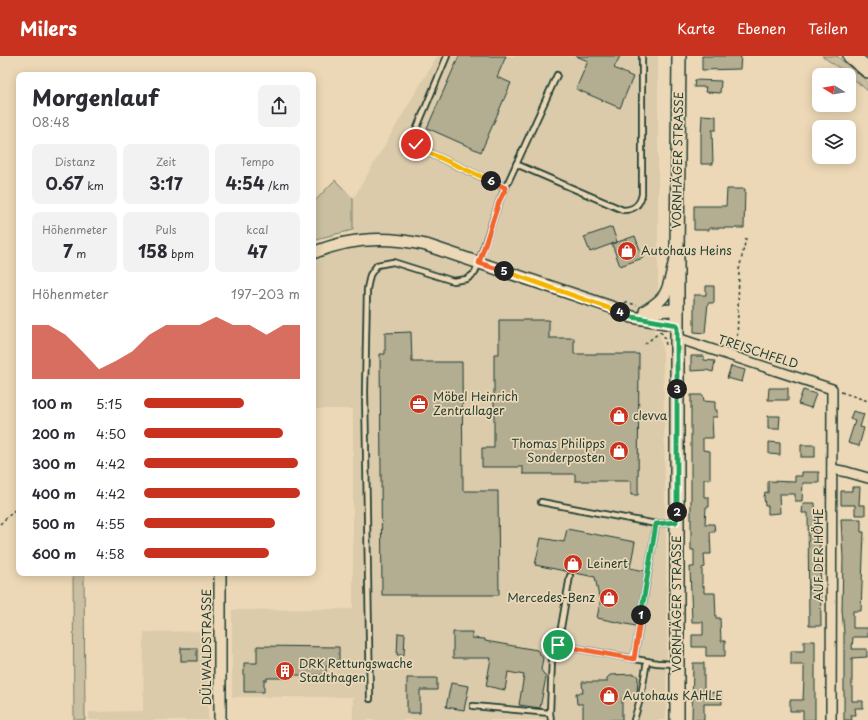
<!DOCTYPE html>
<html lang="de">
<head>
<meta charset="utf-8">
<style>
	:root { --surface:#fff; --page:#f2f2f3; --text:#2b2b33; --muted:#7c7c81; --accent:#c8321e }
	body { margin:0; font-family:"Playpen Sans",sans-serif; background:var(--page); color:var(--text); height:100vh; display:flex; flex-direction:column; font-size:15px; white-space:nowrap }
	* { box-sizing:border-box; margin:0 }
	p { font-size:13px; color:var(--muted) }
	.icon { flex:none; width:22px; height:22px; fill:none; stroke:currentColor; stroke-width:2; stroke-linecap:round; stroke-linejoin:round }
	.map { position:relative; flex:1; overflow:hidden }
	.side { position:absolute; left:16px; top:16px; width:300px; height:504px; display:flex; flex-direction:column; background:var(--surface); border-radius:8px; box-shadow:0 2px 10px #0003 }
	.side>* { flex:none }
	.needle { width:26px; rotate:281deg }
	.fabs { position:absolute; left:812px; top:12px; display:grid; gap:8px }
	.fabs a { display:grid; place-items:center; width:44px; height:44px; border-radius:8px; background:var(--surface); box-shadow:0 2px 10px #0003; font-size:20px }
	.pin { position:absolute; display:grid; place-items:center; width:34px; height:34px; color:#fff; margin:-17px; border:2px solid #fff; border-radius:50%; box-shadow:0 1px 4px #0007 }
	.km { position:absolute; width:20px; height:20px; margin:-10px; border-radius:50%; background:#222; color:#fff; font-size:11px; line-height:20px; text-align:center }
	.round { display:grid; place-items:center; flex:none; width:42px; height:42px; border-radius:8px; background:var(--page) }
	.overview { display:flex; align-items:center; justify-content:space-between; height:68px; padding:0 16px }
	h1 { font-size:22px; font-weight:700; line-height:30px }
	.stats { display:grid; grid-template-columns:repeat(3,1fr); gap:6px; height:68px; padding:4px 16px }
	.stats div { display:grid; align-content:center; border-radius:8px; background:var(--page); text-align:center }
	.stats b { font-size:17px; font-weight:700 }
	.stats small { font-size:11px; font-weight:400 }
	.stats p { font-size:11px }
	.chart { height:112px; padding:8px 16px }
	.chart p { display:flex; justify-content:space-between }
	.chart svg { width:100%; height:72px; margin-top:4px; fill:var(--accent); opacity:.7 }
	ul { padding:0 16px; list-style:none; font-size:13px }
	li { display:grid; grid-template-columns:64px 48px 1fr; align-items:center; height:30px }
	li i { height:10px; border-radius:5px; background:var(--accent) }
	header { display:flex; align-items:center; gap:24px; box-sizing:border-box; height:56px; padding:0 20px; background:var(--accent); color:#fff }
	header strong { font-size:19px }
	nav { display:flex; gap:22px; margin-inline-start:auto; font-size:14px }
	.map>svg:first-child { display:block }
	.built { fill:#dbcbab }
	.green { fill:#cabfa1; stroke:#747e6a }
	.building { fill:#b3ad92; stroke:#1f3d34 }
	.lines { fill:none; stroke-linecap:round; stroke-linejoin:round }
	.service-casing { stroke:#1f3d34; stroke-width:8 }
	.minor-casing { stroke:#1f3d34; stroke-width:12 }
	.tertiary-casing { stroke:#1f3d34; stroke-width:14 }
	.secondary-casing { stroke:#1f3d34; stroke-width:16 }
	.trunk-casing { stroke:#1f3d34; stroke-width:18 }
	.path { stroke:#1f3d34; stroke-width:1.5; stroke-dasharray:3 3; stroke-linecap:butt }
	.service { stroke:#ecd8b6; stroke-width:4.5 }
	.minor { stroke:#ecd8b6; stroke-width:9 }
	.tertiary { stroke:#ecd8b6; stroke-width:11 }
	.secondary { stroke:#ecd8b6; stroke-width:13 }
	.trunk { stroke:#ecd8b6; stroke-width:15 }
	.split-1-casing { stroke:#fff; stroke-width:8 }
	.split-2-casing { stroke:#fff; stroke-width:8 }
	.split-3-casing { stroke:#fff; stroke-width:8 }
	.split-4-casing { stroke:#fff; stroke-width:8 }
	.split-5-casing { stroke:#fff; stroke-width:8 }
	.split-6-casing { stroke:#fff; stroke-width:8 }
	.split-7-casing { stroke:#fff; stroke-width:8 }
	.split-1 { stroke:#f0652b; stroke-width:5 }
	.split-2 { stroke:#22a559; stroke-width:5 }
	.split-3 { stroke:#22a559; stroke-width:5 }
	.split-4 { stroke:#22a559; stroke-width:5 }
	.split-5 { stroke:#f5b400; stroke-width:5 }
	.split-6 { stroke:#f0652b; stroke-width:5 }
	.split-7 { stroke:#f5b400; stroke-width:5 }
	.labels { text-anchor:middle; stroke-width:3.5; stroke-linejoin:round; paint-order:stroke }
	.street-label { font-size:12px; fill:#1f3d34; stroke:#ecd8b6 }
	.poi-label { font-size:12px; fill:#1f3d34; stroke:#ecd8b6; text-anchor:start }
</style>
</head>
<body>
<header>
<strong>Milers</strong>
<nav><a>Karte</a><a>Ebenen</a><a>Teilen</a></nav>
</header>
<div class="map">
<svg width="868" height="664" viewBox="0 0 868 664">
	<rect width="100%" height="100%" fill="#ecd8b6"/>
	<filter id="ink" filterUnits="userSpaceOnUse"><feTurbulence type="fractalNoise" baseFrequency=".025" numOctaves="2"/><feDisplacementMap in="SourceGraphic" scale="8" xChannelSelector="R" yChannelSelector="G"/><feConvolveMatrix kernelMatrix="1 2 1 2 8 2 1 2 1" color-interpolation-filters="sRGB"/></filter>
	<g filter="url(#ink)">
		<g class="built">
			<polygon points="437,0 658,0 658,232 654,276 660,279 663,297 667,570 666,664 353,664 353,641 232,641 232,554 353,553 353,353 313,353 313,206 339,194 353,192 353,143"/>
			<polygon points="207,575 208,664 89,664 89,656 143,655 144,576"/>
		</g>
		<g class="green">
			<polygon points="822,0 837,0 868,26 868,35 849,19"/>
			<polygon points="335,124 353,143 353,174 324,181 313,186 313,147"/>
			<polygon points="73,517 84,517 85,664 74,664"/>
		</g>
		<g class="building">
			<polygon points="459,0 506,0 497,21 511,27 481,96 427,72"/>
			<polygon points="576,0 620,0 614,12 633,21 620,52 576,33 588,5"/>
			<polygon points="702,0 741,0 740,13 702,14"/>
			<polygon points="695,24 721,25 720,37 705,36 706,31 694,31"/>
			<polygon points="702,59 716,60 716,74 712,74 713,108 701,108 701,79"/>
			<polygon points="727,133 745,133 744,172 709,172 709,174 694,174 694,150 726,150"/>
			<polygon points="612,171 617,186 590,196 584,181"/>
			<polygon points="635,180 643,202 620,210 612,188"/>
			<polygon points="706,230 714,230 714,247 708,247 705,277 694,276 694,239 706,239"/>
			<polygon points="499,264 549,264 549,282 574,282 574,298 639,298 638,439 631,439 631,425 575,425 575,418 523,418 523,411 482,411 482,392 494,392 494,298 499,298"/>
			<polygon points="411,276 412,306 462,306 463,435 498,435 499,539 382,539 380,298 385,298 385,277"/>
			<polygon points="691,300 704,300 704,304 715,305 713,316 706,314 691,315"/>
			<polygon points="731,310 745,314 742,326 727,322"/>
			<polygon points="769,332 788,332 788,344 768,344"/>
			<polygon points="803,334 816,338 811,352 798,348"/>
			<polygon points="691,339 703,339 704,345 715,346 715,354 717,354 717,361 712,361 713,382 703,382 703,394 710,395 710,423 704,423 704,441 709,441 709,451 706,451 705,468 714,468 715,476 710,476 711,498 704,498 705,511 702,512 702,530 704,530 704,537 715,537 716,562 720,562 721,585 725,585 725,600 706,600 706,591 692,591 692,579 703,579 703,566 692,566 690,511 694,511 694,494 691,494"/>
			<polygon points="853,355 864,358 860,371 864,372 859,390 848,387 855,365 850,363"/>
			<polygon points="768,360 780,360 779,373 768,373"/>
			<polygon points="769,386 780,387 780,399 769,398"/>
			<rect x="801" y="389" width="14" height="12"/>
			<polygon points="802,416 819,416 819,427 803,427 802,445 795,445 795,438 779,438 780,457 768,458 768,450 765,450 764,441 765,436 768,437 768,425 795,426 795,420 802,420"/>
			<polygon points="852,431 860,431 859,449 865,449 865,459 855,459 855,449 841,449 841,435 852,435"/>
			<polygon points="803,447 815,447 816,482 820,482 821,570 809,570 808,457 802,457"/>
			<polygon points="841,463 861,463 861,476 864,476 861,555 853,555 853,572 868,572 868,581 853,581 852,593 867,593 867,601 852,602 852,645 863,645 863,652 855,652 856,659 851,659 852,664 844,664 844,577 842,554 843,502"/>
			<polygon points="567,473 635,486 630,512 645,515 636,570 597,562 601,542 599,541 595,521 535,509 541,482 564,486"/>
			<polygon points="453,576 472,576 472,582 485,583 485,585 537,594 543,602 541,614 546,621 540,652 519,649 524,619 508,616 505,634 486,630 491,602 453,602"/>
			<polygon points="398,577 405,578 404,599 397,599"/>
			<polygon points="804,585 815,585 815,664 803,664 803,655 790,655 790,644 803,644 804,622 804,609 791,609 791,595 804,595"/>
			<polygon points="257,590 339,591 339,605 328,605 328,611 326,610 326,619 287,619 286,622 267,622 267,624 264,624 264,636 244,636 244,607 257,607"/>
			<rect x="181" y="592" width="16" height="13"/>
			<polygon points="693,607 704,607 704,637 721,636 722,648 704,648 704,664 692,664"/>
			<polygon points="635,618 638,621 637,638 634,641 622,642 622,664 583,664 583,648 577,648 576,637 583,637 582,626 607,626 607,622 610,619"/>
			<polygon points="407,622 437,622 437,634 420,634 420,657 407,657"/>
			<polygon points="451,627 469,630 464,654 446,651"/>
		</g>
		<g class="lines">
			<g class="service-casing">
				<g id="service">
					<polyline points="447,0 416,74 414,82 416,88 425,95 506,132"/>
					<path d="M 516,108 L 623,154 C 634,154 640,149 642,138 L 642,0"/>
					<polyline points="541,446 656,468 675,466"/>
					<polyline points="570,520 558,589 657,607 675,608"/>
					<polyline points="634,603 656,468"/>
					<polyline points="370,643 365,336 367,233 370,219 377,209 393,206 453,225 467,223 475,217 499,146 557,19"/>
					<polyline points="473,650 550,657 552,603 558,589"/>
					<polyline points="550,657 551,664"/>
					<polyline points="634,664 641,640 647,605"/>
				</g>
			</g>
			<g class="minor-casing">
				<g id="minor">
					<polyline points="677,282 832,333 831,664"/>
					<polyline points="832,413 847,416 868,422"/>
				</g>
			</g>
			<g class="tertiary-casing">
				<g id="tertiary">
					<path d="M 313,197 C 350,181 387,180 426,189 L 614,252 L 632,261 L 677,269"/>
					<path d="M 645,255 C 669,241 668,234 674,208"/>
					<polyline points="646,255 677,254"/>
					<polyline points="220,517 220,664"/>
				</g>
			</g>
			<g class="secondary-casing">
				<polyline id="secondary" points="677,664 677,196 679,0"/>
			</g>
			<g class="trunk-casing">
				<polyline id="trunk" points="851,0 868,14"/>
			</g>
			<g class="path">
				<polyline points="625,246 637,249"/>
				<polyline points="660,276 664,279 666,289"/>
				<polyline points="645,288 660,276"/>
				<polyline points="737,292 739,214 746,182"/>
				<polyline points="841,336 868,345"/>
				<polyline points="0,468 19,450"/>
			</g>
			<use href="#service" class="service"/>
			<use href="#minor" class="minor"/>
			<use href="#tertiary" class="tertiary"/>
			<use href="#secondary" class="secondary"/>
			<use href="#trunk" class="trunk"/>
		</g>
	</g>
	<g class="lines" filter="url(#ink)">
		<g class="split-1-casing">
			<polyline id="split-1" points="558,589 634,603 641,559"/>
		</g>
		<g class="split-2-casing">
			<polyline id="split-2" points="641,559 656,468 676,466 677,456"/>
		</g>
		<g class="split-3-casing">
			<polyline id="split-3" points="677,456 677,333"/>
		</g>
		<g class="split-4-casing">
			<polyline id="split-4" points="620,256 632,261 677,269 677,333"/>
		</g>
		<g class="split-5-casing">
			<polyline id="split-5" points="504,215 620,256"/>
		</g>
		<g class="split-6-casing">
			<polyline id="split-6" points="491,125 506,132 499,146 479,207 504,215"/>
		</g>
		<g class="split-7-casing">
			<polyline id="split-7" points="416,88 425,95 491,125"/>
		</g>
		<use href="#split-1" class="split-1"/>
		<use href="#split-2" class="split-2"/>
		<use href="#split-3" class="split-3"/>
		<use href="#split-4" class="split-4"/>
		<use href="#split-5" class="split-5"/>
		<use href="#split-6" class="split-6"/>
		<use href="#split-7" class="split-7"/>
	</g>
	<defs>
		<g id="shop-disc" transform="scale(1)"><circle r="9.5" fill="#c8321e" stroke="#ecd8b6"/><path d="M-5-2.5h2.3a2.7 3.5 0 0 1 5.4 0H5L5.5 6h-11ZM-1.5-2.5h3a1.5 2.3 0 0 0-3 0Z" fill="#fff"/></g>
		<g id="office-disc" transform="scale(1)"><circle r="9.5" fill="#c8321e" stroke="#ecd8b6"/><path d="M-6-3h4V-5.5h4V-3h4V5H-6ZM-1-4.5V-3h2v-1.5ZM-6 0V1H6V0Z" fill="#fff"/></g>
		<g id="building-disc" transform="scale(1)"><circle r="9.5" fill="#c8321e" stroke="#ecd8b6"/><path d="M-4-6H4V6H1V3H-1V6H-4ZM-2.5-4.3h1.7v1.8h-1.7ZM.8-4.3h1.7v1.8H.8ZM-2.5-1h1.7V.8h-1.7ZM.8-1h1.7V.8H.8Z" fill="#fff"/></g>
	</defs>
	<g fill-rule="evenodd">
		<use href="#shop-disc" x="627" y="195"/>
		<use href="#office-disc" x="419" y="348"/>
		<use href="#shop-disc" x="619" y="360"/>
		<use href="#shop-disc" x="619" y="395"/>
		<use href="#shop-disc" x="573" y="508"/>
		<use href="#shop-disc" x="609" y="542"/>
		<use href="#building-disc" x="285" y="615"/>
		<use href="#shop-disc" x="609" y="640"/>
	</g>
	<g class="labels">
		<g class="street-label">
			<text transform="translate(678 104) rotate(-89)" y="4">VORNHÄGER STRASSE</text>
			<text transform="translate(758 296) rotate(18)" y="4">TREISCHFELD</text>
			<text transform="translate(819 499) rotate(-90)" y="4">AUF DER HÖHE</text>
			<text transform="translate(677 548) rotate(-90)" y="4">VORNHÄGER STRASSE</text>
			<text transform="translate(207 591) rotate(-90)" y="4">DÜLWALDSTRASSE</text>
		</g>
		<g class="poi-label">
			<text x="641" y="199">Autohaus Heins</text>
			<text x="433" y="345">Möbel Heinrich<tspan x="433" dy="14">Zentrallager</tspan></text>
			<text x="633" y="364">clevva</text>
			<text x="605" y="392" text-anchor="end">Thomas Philipps<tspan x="605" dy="14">Sonderposten</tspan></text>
			<text x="587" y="512">Leinert</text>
			<text x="595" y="546" text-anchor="end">Mercedes-Benz</text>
			<text x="299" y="612">DRK Rettungswache<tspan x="299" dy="14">Stadthagen</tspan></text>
			<text x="623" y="644">Autohaus KAHLE</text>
		</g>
	</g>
</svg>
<div class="fabs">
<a><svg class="needle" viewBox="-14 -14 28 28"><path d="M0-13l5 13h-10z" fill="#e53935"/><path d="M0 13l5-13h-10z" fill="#7c7c81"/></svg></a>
<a><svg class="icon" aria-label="layers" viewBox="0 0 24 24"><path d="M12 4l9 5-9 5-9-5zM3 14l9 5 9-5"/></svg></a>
</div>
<div class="pin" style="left:558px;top:589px;background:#1e9e55"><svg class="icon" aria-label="arrive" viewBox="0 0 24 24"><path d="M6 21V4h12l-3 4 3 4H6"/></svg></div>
<div class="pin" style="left:416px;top:88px;background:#d93025"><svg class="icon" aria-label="check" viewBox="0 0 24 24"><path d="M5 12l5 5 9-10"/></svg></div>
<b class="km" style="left:641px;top:559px">1</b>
<b class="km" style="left:677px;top:456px">2</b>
<b class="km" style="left:677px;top:333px">3</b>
<b class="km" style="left:620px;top:256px">4</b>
<b class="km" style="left:504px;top:215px">5</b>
<b class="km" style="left:491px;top:125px">6</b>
<section class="side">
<div class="overview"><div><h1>Morgenlauf</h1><p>08:48</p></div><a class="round"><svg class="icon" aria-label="share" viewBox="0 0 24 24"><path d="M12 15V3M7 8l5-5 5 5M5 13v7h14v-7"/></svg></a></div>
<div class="stats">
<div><p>Distanz</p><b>0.67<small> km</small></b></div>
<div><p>Zeit</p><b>3:17</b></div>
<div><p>Tempo</p><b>4:54<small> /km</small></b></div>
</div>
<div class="stats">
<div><p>Höhenmeter</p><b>7<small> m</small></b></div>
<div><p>Puls</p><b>158<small> bpm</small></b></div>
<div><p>kcal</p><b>47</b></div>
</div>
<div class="chart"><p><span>Höhenmeter</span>197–203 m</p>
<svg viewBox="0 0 160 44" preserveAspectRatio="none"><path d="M0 44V11L10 11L20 17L30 27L40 38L50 33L60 27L70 17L80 11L90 11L100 11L110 6L120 11L130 11L140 17L150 11L160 11V44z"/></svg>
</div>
<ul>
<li><b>100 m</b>5:15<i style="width:64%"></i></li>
<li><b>200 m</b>4:50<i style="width:89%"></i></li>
<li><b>300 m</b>4:42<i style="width:99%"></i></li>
<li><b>400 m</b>4:42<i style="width:100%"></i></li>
<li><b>500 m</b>4:55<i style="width:84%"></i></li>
<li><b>600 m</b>4:58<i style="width:80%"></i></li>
</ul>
</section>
</div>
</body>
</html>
